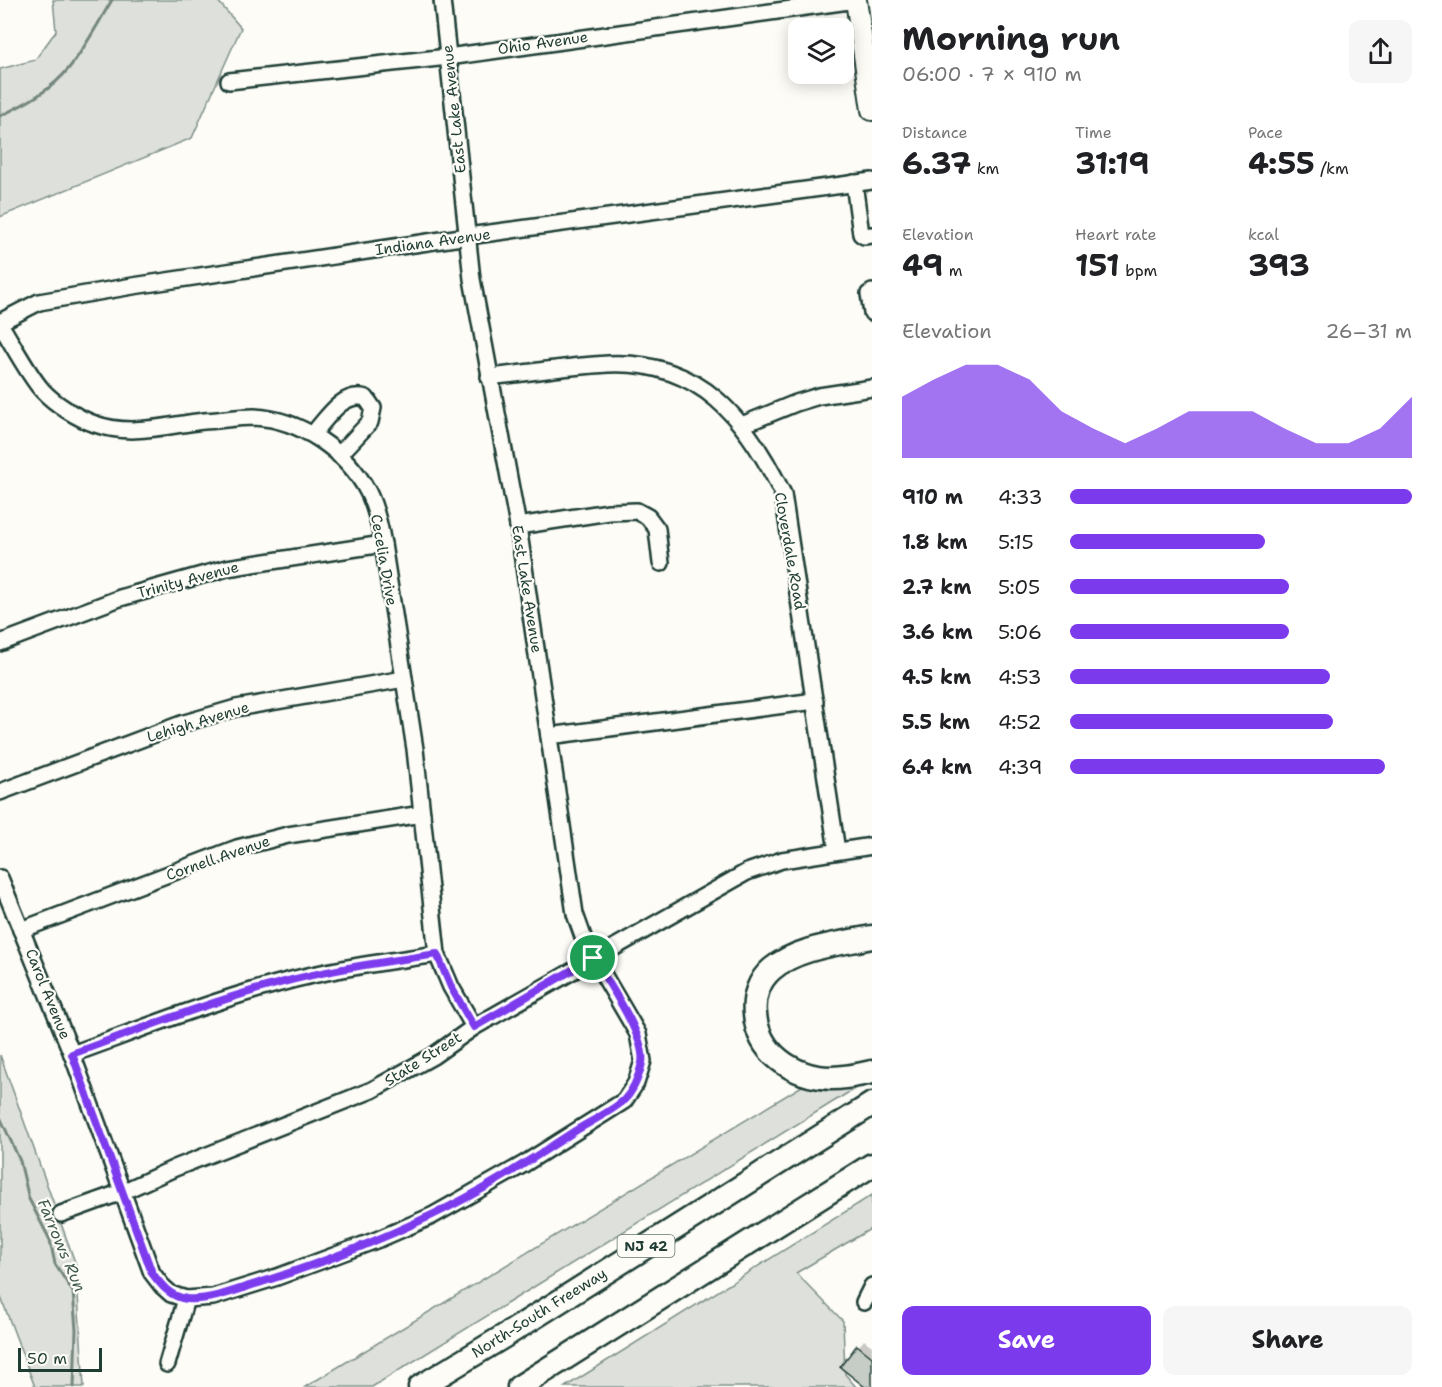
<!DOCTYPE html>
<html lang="en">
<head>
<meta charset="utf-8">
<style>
	:root { --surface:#fff; --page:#f6f6f6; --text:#202124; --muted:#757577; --accent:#7c3aed }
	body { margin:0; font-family:"Shantell Sans",sans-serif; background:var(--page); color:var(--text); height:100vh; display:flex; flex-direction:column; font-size:22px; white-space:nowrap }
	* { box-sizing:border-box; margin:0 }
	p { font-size:20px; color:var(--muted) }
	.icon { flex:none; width:33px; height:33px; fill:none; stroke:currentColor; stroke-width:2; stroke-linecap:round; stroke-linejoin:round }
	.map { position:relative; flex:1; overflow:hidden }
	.drawer { display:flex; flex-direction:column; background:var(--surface); width:570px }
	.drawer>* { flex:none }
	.tools { position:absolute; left:788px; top:18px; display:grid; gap:12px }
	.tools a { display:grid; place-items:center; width:66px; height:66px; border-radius:12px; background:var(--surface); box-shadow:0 3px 15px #0003; font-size:30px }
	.scale { position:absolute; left:18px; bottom:15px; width:84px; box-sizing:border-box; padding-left:6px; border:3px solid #1f3d34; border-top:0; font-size:16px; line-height:21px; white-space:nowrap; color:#1f3d34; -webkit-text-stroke:4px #fdfcf7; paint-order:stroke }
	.pin { position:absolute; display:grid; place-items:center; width:51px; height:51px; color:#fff; margin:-26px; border:3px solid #fff; border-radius:50%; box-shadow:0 2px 6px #0007 }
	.round { display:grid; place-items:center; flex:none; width:63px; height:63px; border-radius:12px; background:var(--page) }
	.headline { display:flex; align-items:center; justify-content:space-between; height:102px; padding:0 30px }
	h1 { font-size:33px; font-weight:700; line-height:45px }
	.stats { display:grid; grid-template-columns:repeat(3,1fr); gap:9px; height:102px; padding:6px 30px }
	.stats div { display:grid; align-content:center }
	.stats b { font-size:30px; font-weight:700 }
	.stats small { font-size:16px; font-weight:400 }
	.stats p { font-size:16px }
	.chart { height:168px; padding:12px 30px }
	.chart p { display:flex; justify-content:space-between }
	.chart svg { width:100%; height:108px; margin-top:6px; fill:var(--accent); opacity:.7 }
	.cta { display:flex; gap:12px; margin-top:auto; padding:12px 30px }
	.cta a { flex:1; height:69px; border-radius:12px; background:var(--accent); color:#fff; font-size:24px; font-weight:700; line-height:69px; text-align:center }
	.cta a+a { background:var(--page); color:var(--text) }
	ul { padding:0 30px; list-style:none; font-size:20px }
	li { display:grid; grid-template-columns:96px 72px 1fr; align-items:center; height:45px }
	li i { height:15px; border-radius:8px; background:var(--accent) }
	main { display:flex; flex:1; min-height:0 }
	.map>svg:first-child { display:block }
	.green { fill:#dde0db; stroke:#7e8e88; stroke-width:1.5 }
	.shadow { fill:#0003 }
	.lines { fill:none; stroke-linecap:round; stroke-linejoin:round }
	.stream { stroke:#75877f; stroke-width:3 }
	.building { fill:#c6cdc7; stroke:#1f3d34; stroke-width:1.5 }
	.minor-casing { stroke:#1f3d34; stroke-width:20 }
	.major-casing { stroke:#1f3d34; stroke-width:24 }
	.highway-casing { stroke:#1f3d34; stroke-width:27 }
	.minor { stroke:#fdfcf7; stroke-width:15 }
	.major { stroke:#fdfcf7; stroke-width:20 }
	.highway { stroke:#fdfcf7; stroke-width:22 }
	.route-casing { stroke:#fff; stroke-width:12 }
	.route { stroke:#7c3aed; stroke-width:8 }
	.labels { text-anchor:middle; stroke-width:4.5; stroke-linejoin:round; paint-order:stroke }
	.shield { fill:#fdfcf7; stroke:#62766e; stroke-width:1.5 }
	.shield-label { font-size:14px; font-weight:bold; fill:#1f3d34 }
	.street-label { font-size:15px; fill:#1f3d34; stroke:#fdfcf7 }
	.water-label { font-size:16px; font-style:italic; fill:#435c53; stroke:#fdfcf7 }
</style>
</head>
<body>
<main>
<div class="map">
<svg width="872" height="1387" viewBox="0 0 872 1387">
	<rect width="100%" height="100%" fill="#fdfcf7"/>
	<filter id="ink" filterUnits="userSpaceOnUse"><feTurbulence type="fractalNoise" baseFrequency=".0167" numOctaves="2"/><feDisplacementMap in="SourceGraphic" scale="12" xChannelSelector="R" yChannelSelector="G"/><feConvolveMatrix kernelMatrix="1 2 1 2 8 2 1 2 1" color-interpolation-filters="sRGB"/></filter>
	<g filter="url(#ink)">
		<g class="green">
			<polygon points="53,0 217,0 241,28 192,138 0,217 0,69 35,60 56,31"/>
			<polygon points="0,1055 76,1265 84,1387 35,1387 0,1295"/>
			<polygon points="867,1081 372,1387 305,1387 802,1086"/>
			<polygon points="872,1195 872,1228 796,1273 843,1321 845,1374 856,1387 565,1387"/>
		</g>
		<polygon class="shadow" points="864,1340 872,1346 872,1387 868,1387 842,1366"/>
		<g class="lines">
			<g class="stream">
				<path d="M 0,116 C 25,104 52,90 69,68 C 86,47 98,23 112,0"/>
				<polyline points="0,1117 20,1161 29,1199 50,1240 55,1264 73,1292 76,1330 74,1387"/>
			</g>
		</g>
		<polygon class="building" points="857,1345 872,1357 872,1387 865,1387 840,1367"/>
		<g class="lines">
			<g class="minor-casing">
				<g id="minor">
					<polyline points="229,81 448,57 856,0"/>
					<polyline points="854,183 861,234 864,236 872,235"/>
					<polyline points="872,292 869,294 872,313"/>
					<polyline points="0,322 39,302 133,286 468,236 872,181"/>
					<path d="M 0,324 C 12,343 28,374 42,390 C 55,404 77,418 95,424 C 132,437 167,425 204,421 C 220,420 238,417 254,417 C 300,419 347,451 368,492 C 376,508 380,527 383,544 L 415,749 L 437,954 L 451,987 L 474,1027"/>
					<path d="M 489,377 C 528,373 568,366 608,364 C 700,360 746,418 783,494 L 837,851"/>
					<polyline points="742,425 796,403 819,396 872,388"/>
					<path d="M 313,434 C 327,418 343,391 366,398 L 373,408 L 370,422 L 339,455"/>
					<polyline points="518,526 609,512 637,511 648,517 657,529 661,563"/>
					<polyline points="0,643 120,598 227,568 383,544"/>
					<polyline points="549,736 815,701"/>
					<polyline points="0,792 181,724 236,708 404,679"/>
					<polyline points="0,878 72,1054 152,1273 162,1286 171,1294 186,1299 213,1297 277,1277 379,1239 432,1216 524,1164 624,1101 636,1083 643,1061 638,1034 586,945 575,914 518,526 472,279 442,0"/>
					<polyline points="21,930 237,848 288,835 422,814"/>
					<path d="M 72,1054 C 141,1029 209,1002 280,983 C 331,969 384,962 437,954"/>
					<polyline points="61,1214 122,1192 175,1168 372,1090 433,1056 474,1027 747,872 782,860 872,846"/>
					<polyline points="864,1302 872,1286"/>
					<polyline points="167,1364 186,1299"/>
				</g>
			</g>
			<g class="major-casing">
				<polyline id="major" points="856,0 872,110"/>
			</g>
			<g class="highway-casing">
				<g id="highway">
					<path d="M 872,937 C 840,944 798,947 772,969 C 759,980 753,997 755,1014 C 758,1053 793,1077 831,1078 C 845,1078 859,1075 872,1072"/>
					<polyline points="420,1387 506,1335 872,1104"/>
					<polyline points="519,1387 872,1165"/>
				</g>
			</g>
			<use href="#minor" class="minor"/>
			<use href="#major" class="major"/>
			<use href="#highway" class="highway"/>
		</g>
	</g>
	<g class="lines" filter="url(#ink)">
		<g class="route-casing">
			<path id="route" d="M 437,954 L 451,987 L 474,1027 L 593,958 C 607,981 647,1038 642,1063 C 639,1076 634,1090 624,1100 C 614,1110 588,1123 575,1131 C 529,1161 480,1193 430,1216 C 376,1242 319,1264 262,1282 C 238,1289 212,1301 187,1299 C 170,1297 161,1285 152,1273 L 72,1054 C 141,1029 209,1002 280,983 C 331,969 384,962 437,954 Z"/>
		</g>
		<use href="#route" class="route"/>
	</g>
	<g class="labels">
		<rect class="shield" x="617.5" y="1235" width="57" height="22" rx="4.5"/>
		<g class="shield-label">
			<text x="646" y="1251">NJ 42</text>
		</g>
		<g class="street-label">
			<text transform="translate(543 43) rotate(-8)" y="5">Ohio Avenue</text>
			<text transform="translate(454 109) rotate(-96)" y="5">East Lake Avenue</text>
			<text transform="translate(433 242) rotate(-8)" y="5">Indiana Avenue</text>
			<text transform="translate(790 551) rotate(80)" y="5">Cloverdale Road</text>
			<text transform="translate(384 560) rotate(80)" y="5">Cecelia Drive</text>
			<text transform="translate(188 580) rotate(-15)" y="5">Trinity Avenue</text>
			<text transform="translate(527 589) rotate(81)" y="5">East Lake Avenue</text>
			<text transform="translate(198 722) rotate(-17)" y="5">Lehigh Avenue</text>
			<text transform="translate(218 858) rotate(-19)" y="5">Cornell Avenue</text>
			<text transform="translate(48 994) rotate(68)" y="5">Carol Avenue</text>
			<text transform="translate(423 1059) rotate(-32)" y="5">State Street</text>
			<text transform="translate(539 1313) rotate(-32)" y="5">North-South Freeway</text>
		</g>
		<g class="water-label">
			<text transform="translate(62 1245) rotate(67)" y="6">Farrows Run</text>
		</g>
	</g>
</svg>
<div class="tools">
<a><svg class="icon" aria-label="layers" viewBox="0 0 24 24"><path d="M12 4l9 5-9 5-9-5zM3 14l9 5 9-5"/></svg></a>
</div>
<div class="scale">50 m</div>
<div class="pin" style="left:593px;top:958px;background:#1e9e55"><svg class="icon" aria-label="arrive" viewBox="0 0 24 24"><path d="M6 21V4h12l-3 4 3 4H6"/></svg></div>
</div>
<section class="drawer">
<div class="headline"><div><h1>Morning run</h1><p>06:00 · 7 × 910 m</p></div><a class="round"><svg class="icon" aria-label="share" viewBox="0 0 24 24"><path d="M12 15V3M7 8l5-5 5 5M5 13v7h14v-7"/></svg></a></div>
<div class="stats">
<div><p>Distance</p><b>6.37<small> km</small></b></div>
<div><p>Time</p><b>31:19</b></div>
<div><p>Pace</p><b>4:55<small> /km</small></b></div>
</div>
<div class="stats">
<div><p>Elevation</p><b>49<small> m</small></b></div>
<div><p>Heart rate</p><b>151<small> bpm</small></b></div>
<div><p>kcal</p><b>393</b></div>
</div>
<div class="chart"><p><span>Elevation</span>26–31 m</p>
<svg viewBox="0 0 160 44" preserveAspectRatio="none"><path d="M0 44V19L10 12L20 6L30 6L40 12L50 25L60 32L70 38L80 32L90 25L100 25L110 25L120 32L130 38L140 38L150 32L160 19V44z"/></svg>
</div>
<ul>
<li><b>910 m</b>4:33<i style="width:100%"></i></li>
<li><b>1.8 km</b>5:15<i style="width:57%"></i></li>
<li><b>2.7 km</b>5:05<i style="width:64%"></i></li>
<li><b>3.6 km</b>5:06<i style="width:64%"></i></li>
<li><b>4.5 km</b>4:53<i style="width:76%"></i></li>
<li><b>5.5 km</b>4:52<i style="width:77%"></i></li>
<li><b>6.4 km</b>4:39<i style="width:92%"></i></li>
</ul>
<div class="cta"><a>Save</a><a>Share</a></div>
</section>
</main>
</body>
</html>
